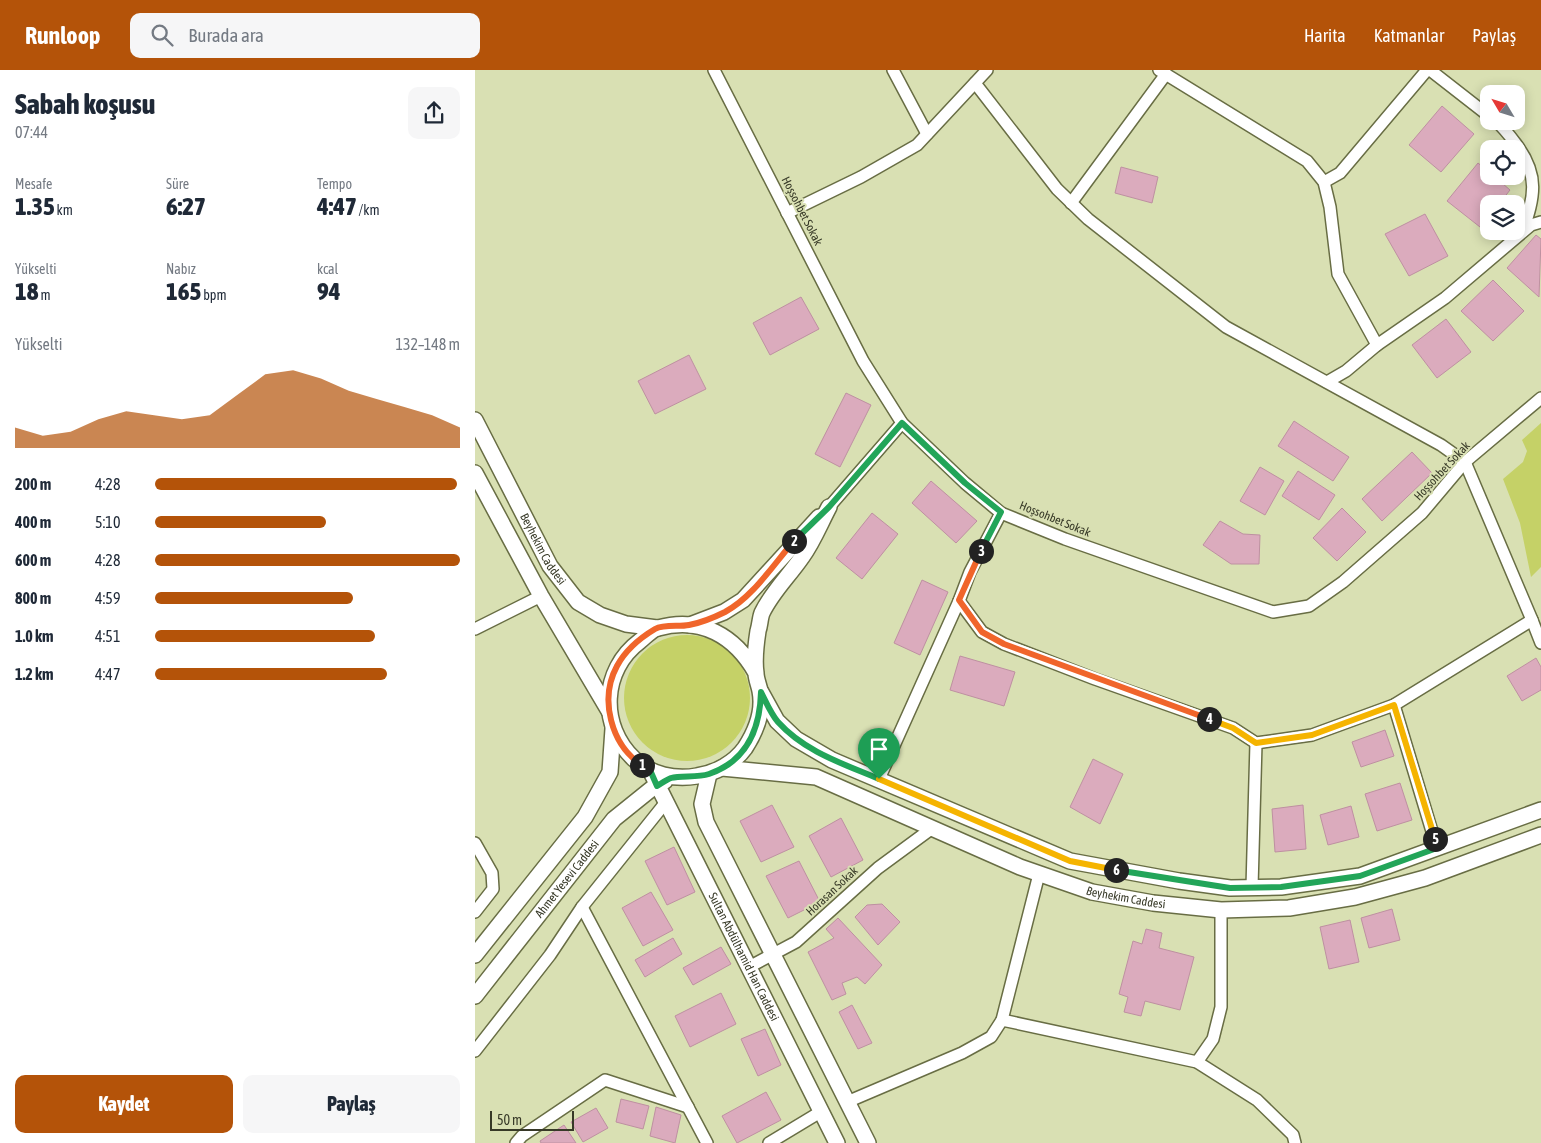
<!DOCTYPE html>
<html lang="tr">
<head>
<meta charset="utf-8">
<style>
	:root { --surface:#fff; --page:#f6f6f7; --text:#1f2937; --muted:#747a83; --accent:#b45309 }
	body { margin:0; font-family:"Asap Condensed",sans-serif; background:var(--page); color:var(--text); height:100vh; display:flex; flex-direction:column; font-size:19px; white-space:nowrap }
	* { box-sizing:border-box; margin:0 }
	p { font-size:16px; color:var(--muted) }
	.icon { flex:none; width:28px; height:28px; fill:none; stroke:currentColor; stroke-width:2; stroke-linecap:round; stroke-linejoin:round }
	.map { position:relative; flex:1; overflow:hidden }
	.drawer { display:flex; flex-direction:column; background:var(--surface); width:475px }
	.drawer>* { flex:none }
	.needle { width:32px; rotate:308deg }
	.buttons { position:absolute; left:1005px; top:15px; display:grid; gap:10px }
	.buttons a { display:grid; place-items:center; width:45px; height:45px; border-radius:10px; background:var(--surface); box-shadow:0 2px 12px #0003; font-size:25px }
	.scale { position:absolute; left:15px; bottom:12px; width:84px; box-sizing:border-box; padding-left:5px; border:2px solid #373927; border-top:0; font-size:14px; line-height:18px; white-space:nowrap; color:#373927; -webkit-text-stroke:4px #d9e0b3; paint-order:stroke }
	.pin { position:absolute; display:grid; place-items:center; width:42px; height:42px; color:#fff; margin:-51px -21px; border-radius:50% 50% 50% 0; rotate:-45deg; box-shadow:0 0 5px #0007 }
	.pin .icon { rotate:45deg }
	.km { position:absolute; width:25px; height:25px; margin:-12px; border-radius:50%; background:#222; color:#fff; font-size:14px; line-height:25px; text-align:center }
	.round { display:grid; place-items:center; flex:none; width:52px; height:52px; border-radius:10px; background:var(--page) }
	.summary { display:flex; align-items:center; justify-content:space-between; height:85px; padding:0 15px }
	h1 { font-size:28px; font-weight:800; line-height:38px }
	.figures { display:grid; grid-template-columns:repeat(3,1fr); gap:8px; height:85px; padding:5px 15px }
	.figures div { display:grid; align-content:center }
	.figures b { font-size:25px; font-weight:800 }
	.figures small { font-size:14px; font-weight:400 }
	.figures p { font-size:14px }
	.chart { height:140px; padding:10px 15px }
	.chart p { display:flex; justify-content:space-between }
	.chart svg { width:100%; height:90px; margin-top:5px; fill:var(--accent); opacity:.7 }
	.action { display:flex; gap:10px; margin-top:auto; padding:10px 15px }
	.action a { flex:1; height:58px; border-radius:10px; background:var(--accent); color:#fff; font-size:20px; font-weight:800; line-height:58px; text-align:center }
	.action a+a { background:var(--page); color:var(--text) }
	ul { padding:0 15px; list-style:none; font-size:16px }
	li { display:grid; grid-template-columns:80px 60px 1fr; align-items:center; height:38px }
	li i { height:12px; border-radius:6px; background:var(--accent) }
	header { display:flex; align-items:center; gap:30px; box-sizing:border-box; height:70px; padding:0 25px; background:var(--accent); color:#fff }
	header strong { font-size:24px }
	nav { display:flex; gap:28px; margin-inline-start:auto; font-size:18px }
	.search { width:350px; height:45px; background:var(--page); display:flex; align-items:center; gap:12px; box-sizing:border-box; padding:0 18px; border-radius:10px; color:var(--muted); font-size:19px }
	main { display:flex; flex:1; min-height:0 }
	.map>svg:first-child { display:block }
	.green { fill:#c5d167 }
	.building { fill:#dbabbd; stroke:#be90a1 }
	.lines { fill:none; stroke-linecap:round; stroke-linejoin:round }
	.minor-casing { stroke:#686d44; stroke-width:14 }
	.major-casing { stroke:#686d44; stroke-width:18 }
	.minor { stroke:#fff; stroke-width:11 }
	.major { stroke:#fff; stroke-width:15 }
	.split-1-casing { stroke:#fff; stroke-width:10 }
	.split-2-casing { stroke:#fff; stroke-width:10 }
	.split-3-casing { stroke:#fff; stroke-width:10 }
	.split-4-casing { stroke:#fff; stroke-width:10 }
	.split-5-casing { stroke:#fff; stroke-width:10 }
	.split-6-casing { stroke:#fff; stroke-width:10 }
	.split-7-casing { stroke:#fff; stroke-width:10 }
	.split-1 { stroke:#22a559; stroke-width:6 }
	.split-2 { stroke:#f0652b; stroke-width:6 }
	.split-3 { stroke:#22a559; stroke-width:6 }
	.split-4 { stroke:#f0652b; stroke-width:6 }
	.split-5 { stroke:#f5b400; stroke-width:6 }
	.split-6 { stroke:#22a559; stroke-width:6 }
	.split-7 { stroke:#f5b400; stroke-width:6 }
	.labels { text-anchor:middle; stroke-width:4; stroke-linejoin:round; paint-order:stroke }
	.street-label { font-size:12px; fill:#373927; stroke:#d9e0b3 }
</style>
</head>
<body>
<header>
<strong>Runloop</strong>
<div class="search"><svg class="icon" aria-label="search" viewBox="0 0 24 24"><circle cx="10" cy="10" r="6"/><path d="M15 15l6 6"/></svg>Burada ara</div>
<nav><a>Harita</a><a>Katmanlar</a><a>Paylaş</a></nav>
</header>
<main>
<section class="drawer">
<div class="summary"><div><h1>Sabah koşusu</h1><p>07:44</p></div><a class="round"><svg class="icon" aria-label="share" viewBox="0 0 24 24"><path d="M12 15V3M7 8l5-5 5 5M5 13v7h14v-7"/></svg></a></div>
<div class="figures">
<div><p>Mesafe</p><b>1.35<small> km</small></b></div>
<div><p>Süre</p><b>6:27</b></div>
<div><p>Tempo</p><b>4:47<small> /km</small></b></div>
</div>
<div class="figures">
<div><p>Yükselti</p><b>18<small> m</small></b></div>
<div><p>Nabız</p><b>165<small> bpm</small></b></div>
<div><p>kcal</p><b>94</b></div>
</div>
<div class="chart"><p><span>Yükselti</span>132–148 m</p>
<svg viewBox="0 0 160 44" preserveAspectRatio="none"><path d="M0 44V34L10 38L20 36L30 30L40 26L50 28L60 30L70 28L80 18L90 8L100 6L110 10L120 16L130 20L140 24L150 28L160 34V44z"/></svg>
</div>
<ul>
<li><b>200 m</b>4:28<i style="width:99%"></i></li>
<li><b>400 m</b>5:10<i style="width:56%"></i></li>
<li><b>600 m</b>4:28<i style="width:100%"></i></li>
<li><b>800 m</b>4:59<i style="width:65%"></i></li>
<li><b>1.0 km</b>4:51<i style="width:72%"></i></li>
<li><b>1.2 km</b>4:47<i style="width:76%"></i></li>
</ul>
<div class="action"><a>Kaydet</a><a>Paylaş</a></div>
</section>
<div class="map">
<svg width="1066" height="1073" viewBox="0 0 1066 1073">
	<rect width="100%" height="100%" fill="#d9e0b3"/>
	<g class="green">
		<polygon points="1066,353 1066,497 1056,507 1045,453 1028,409 1048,392 1052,381 1047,370"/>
		<circle cx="212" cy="628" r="63"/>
	</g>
	<g class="building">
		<polygon points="967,36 999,64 966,102 934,75"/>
		<polygon points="1003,93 1014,102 1014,106 1019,106 1035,120 1024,134 1014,134 1014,147 1005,157 972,131"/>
		<polygon points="646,97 683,107 677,133 640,123"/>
		<polygon points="950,144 973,186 934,206 910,164"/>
		<polygon points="1061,165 1066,169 1064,227 1032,198"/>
		<polygon points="1018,210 1049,241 1018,271 986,241"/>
		<polygon points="326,227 344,259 295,285 278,253"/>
		<polygon points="971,249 996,282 962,308 937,275"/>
		<polygon points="214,285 231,319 180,344 163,311"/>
		<polygon points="371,323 396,335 365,397 340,384"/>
		<polygon points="819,351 874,387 858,411 803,376"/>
		<polygon points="937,382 957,403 907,451 887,429"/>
		<polygon points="785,397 809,411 790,445 765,431"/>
		<polygon points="823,401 860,425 844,450 807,426"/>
		<polygon points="456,411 502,451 481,473 437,433"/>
		<polygon points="867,438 891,462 862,491 838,468"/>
		<polygon points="397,443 423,464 387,509 361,488"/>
		<polygon points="745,451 768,464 785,465 784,494 756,494 728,475"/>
		<polygon points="447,510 473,522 445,585 419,573"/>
		<polygon points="485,586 540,602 529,636 475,620"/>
		<polygon points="1061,588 1066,597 1066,620 1047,631 1032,606"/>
		<polygon points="910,660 919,686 886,697 877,672"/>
		<polygon points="618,689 648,704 625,754 595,737"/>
		<polygon points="925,713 937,750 902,761 890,724"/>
		<polygon points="297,735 319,777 286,792 265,751"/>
		<polygon points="828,735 831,779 800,782 797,739"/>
		<polygon points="876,736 884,767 853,775 845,745"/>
		<polygon points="366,748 388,790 356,807 334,766"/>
		<polygon points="199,777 220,822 192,835 170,791"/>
		<polygon points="324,791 345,832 313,848 291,806"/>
		<polygon points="176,822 198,860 168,876 147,838"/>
		<polygon points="407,834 425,852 403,875 380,847 392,835"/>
		<polygon points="917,839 925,870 894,878 886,848"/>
		<polygon points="363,848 407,895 390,914 382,907 367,913 371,924 357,930 333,882 359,868 351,859"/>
		<polygon points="875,850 884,892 854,899 845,857"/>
		<polygon points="671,859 687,863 684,878 719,887 705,940 670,931 666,946 649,942 653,927 644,924 658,871 667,874"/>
		<polygon points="198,868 207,884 170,907 160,890"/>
		<polygon points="246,877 256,894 218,915 208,898"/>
		<polygon points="246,923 261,954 215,977 200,946"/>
		<polygon points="377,935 397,973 383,979 364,942"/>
		<polygon points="290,959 306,995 283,1006 266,969"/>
		<polygon points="291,1022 306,1050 262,1073 247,1046"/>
		<polygon points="146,1029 174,1036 168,1059 141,1052"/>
		<polygon points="181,1037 206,1045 200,1073 175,1066"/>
		<polygon points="121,1038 133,1058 108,1072 96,1052"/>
		<polygon points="89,1055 101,1073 66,1073 65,1071"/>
	</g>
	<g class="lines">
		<g class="minor-casing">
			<g id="minor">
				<polyline points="239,0 388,291 427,353 490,413 526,443 590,469 798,542 834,536 868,512 947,443 990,392 1066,328"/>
				<polyline points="418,0 452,64"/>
				<polyline points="684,0 832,91 849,112 855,137 863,204 902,275"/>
				<polyline points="955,0 1014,46"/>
				<polyline points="500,13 582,119 613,149 751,257 966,375 990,392 1057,550 919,635 837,665 781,673 758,658 620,609 529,574 507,562 484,531 495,502 526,443"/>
				<path d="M 1021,51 C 1029,58 1035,66 1041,74 C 1065,106 1059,127 1048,161"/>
				<polyline points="849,112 865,103 952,0"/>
				<polyline points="596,133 691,4"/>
				<polyline points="312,143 386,107 442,75 512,0"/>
				<polyline points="852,312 871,301 902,275 970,228 1056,155 1066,152"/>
				<polyline points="354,437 427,353"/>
				<polyline points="1057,550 1066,573"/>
				<polyline points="0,559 66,526"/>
				<polyline points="919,635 962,778"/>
				<polyline points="404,709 484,531"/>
				<polyline points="0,773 17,803 18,819 0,842"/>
				<polyline points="777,817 781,673"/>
				<polyline points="107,837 232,1073"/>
				<polyline points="274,897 321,872 403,798 456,759"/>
				<polyline points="527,950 722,992 782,1030 818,1065 820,1073"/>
				<polyline points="0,981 75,885 107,837 191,732"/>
				<polyline points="722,992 738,969 746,937 746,840"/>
				<polyline points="372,1032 487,983 516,967 527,950 564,804"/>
				<polyline points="41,1073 47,1066 130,1010 213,1037"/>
				<polyline points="294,1073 347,1041"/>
			</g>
		</g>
		<g class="major-casing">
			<g id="major">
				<path id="s1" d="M 0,350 L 75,496 L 103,532 L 125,545 L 151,554 L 182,558"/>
				<polyline points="0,403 66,526 134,641"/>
				<polyline points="215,555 249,542 268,530 344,447"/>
				<path d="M 281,603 C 260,566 226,546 183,558 C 177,559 170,567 165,571 C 126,600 124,656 159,689 C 176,705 200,710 222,706 C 241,703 259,693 270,678 C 281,661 289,641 285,621 C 284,615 281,609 281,603 C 279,590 281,574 283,561 C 285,555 285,548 287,543 C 297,522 314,506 327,487 C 338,472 345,454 354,437"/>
				<polyline points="286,622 302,651 321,669 357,690 595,791 704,811 755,818 806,817 885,806 1066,740"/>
				<path id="s2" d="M 247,698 L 341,707 L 545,797 L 617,822 L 678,833 L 746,840 L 814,838 L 880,827 L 950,808 L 1066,765"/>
				<path id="s3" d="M 175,700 L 362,1073"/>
				<polyline points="234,704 227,734 231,752 393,1073"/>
				<polyline points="0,885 110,747 135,702 138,659"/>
				<path id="s4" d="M 0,926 L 139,749 L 180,716 L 190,711"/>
			</g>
		</g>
		<use href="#minor" class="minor"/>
		<use href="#major" class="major"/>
	</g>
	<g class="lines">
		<g class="split-1-casing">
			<path id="split-1" d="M 167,695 L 175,700 L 182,716 C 187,713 191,710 196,708 C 206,705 222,708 234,704 C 272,691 285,658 286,622 C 291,632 296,644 303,652 C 330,682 369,694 404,709"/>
		</g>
		<g class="split-2-casing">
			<path id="split-2" d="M 167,695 C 136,675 124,629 142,596 C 150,581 165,568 180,559 C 189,554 204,557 214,555 C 225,553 240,547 250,542 C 278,527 298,495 319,471"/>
		</g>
		<g class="split-3-casing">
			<polyline id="split-3" points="319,471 354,437 427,353 490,413 526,442 506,481"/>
		</g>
		<g class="split-4-casing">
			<polyline id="split-4" points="506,481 484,530 507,562 529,574 734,649"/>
		</g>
		<g class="split-5-casing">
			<polyline id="split-5" points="734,649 758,658 781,673 837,665 919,635 960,769"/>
		</g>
		<g class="split-6-casing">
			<polyline id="split-6" points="641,800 755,818 806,817 885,806 962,778 960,769"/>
		</g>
		<g class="split-7-casing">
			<polyline id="split-7" points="404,709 595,791 641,800"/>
		</g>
		<use href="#split-1" class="split-1"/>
		<use href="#split-2" class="split-2"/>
		<use href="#split-3" class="split-3"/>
		<use href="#split-4" class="split-4"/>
		<use href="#split-5" class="split-5"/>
		<use href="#split-6" class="split-6"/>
		<use href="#split-7" class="split-7"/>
	</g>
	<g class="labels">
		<g class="street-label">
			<text transform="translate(327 141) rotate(63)" y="4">Hoşsohbet Sokak</text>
			<text transform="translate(967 401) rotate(-47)" y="4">Hoşsohbet Sokak</text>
			<text transform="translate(580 449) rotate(22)" y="4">Hoşsohbet Sokak</text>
			<text dy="4" stroke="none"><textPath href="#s1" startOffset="146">Beyhekim Caddesi</textPath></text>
			<text dy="4" stroke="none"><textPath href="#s4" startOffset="149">Ahmet Yesevi Caddesi</textPath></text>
			<text transform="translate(357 821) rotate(-43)" y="4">Horasan Sokak</text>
			<text dy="4" stroke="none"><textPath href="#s2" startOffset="428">Beyhekim Caddesi</textPath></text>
			<text dy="4" stroke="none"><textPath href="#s3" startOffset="209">Sultan Abdülhamid Han Caddesi</textPath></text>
		</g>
	</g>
</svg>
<div class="buttons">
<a><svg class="needle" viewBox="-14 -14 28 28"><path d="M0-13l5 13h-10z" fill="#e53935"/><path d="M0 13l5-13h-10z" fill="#747a83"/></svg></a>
<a><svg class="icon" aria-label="locate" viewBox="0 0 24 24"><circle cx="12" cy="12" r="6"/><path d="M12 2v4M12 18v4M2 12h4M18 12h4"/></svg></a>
<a><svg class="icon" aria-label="layers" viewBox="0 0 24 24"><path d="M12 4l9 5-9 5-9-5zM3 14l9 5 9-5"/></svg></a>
</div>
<div class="scale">50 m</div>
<div class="pin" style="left:404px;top:709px;background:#1e9e55"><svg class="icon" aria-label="arrive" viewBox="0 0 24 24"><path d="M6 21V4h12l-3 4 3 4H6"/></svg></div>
<b class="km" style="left:167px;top:695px">1</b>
<b class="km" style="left:319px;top:471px">2</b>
<b class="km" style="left:506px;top:481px">3</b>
<b class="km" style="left:734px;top:649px">4</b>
<b class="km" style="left:960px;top:769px">5</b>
<b class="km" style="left:641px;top:800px">6</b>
</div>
</main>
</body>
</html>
